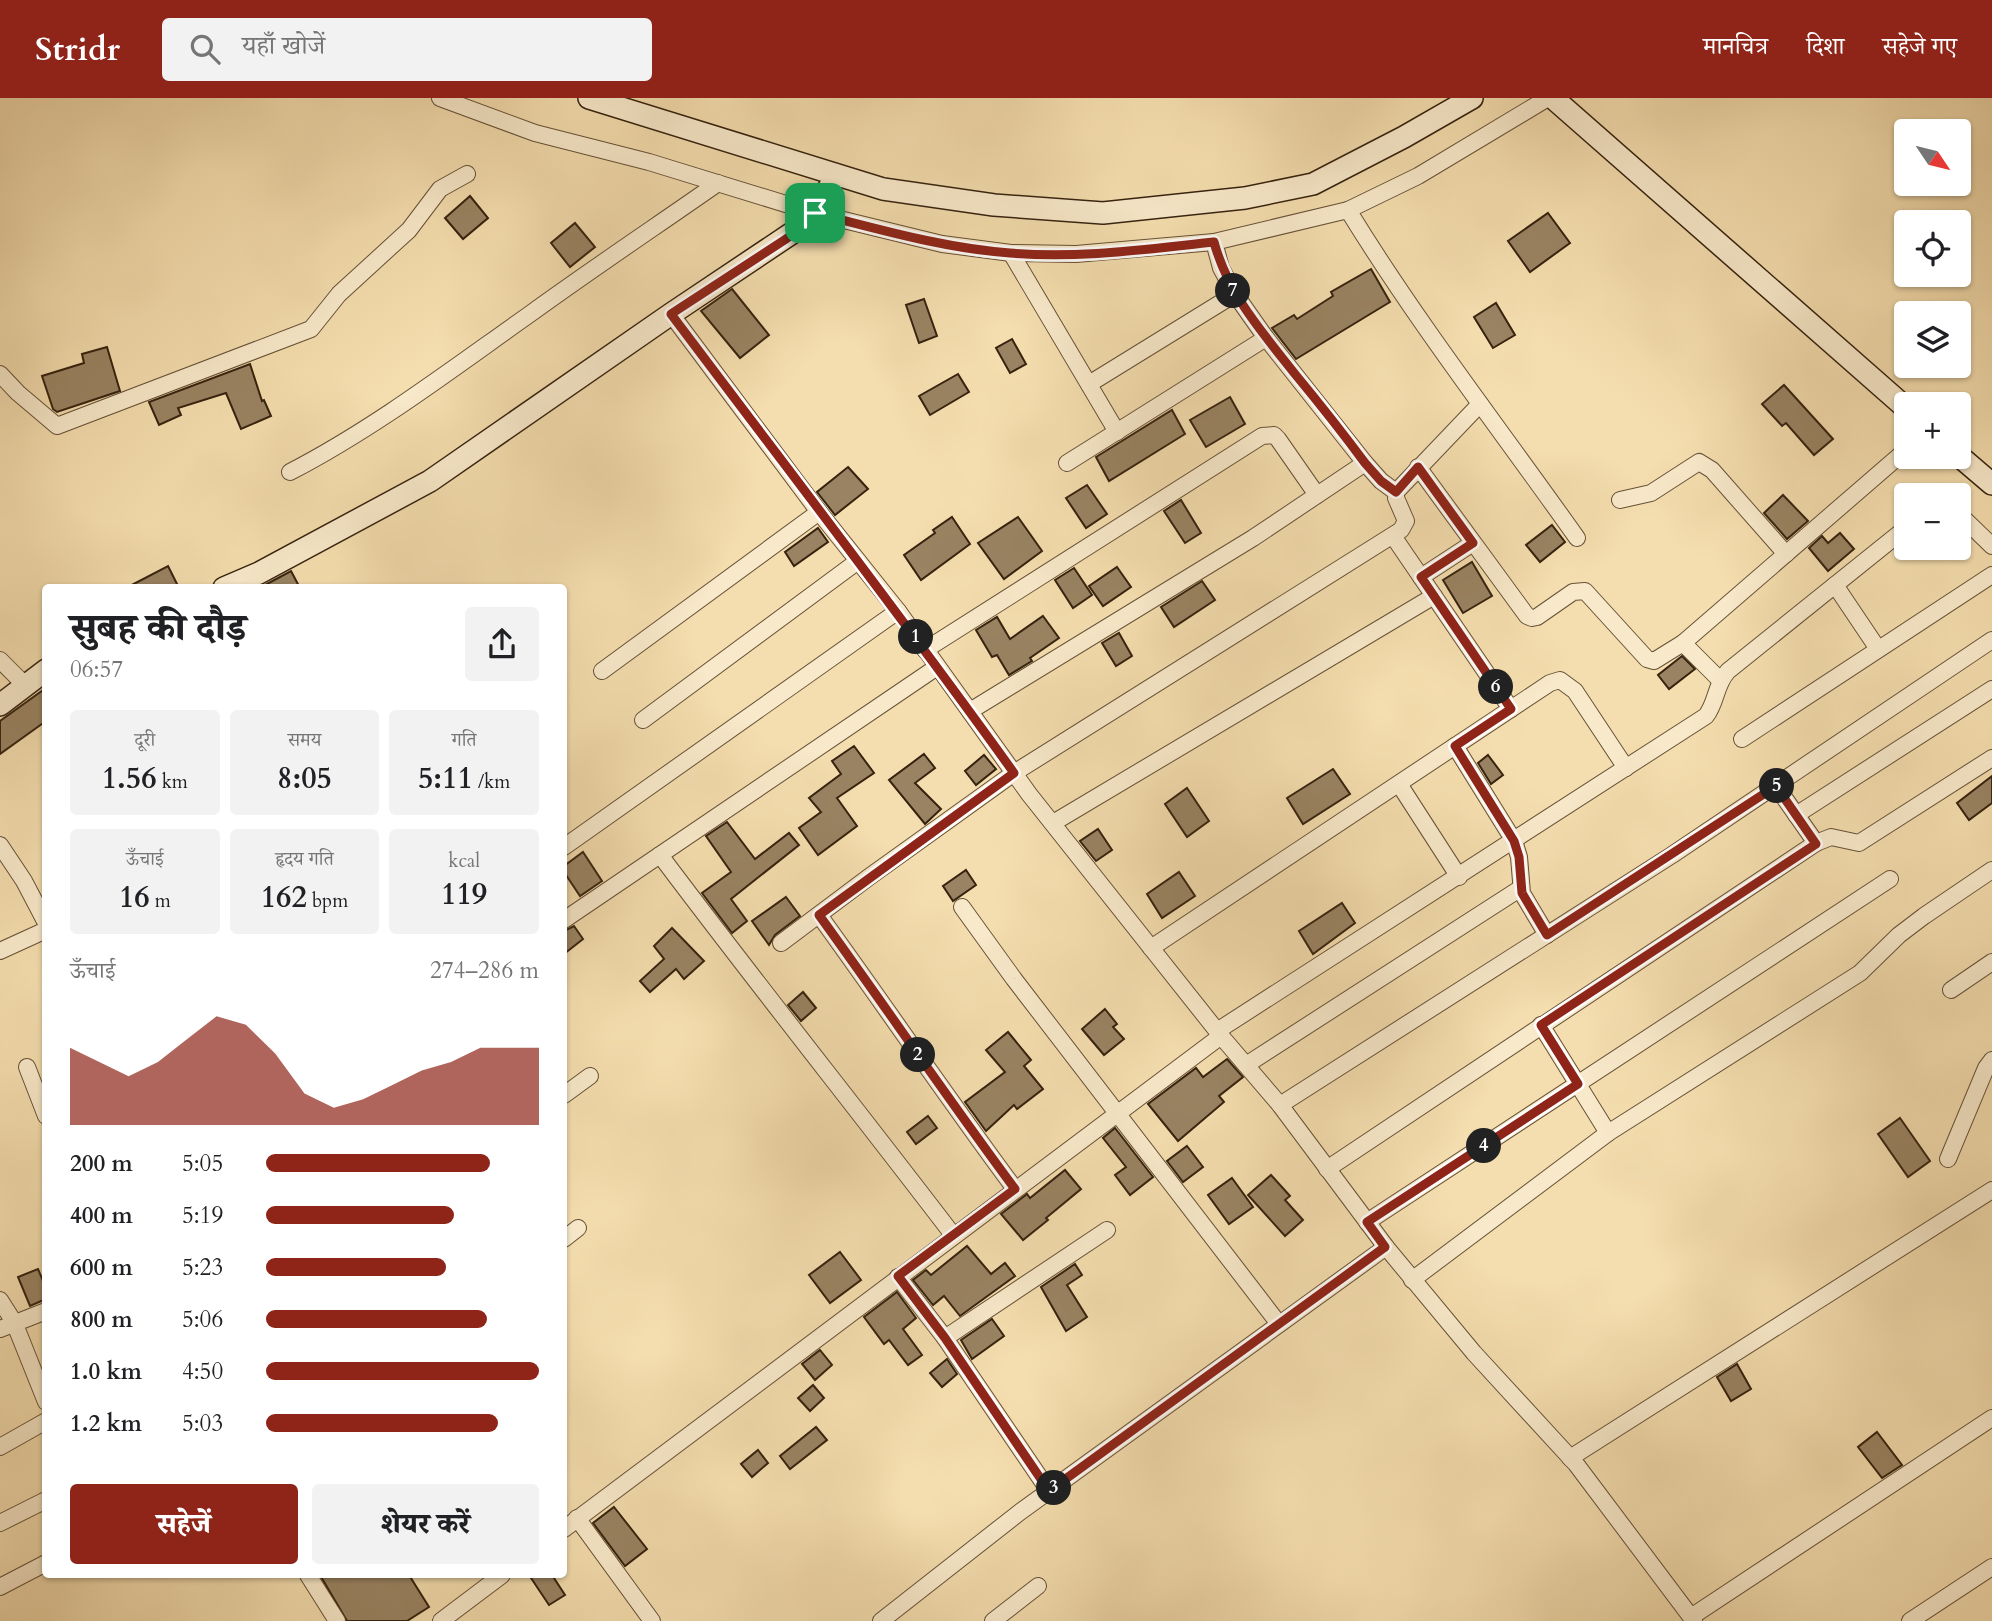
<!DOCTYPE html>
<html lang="hi">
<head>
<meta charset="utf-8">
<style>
	:root { --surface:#fff; --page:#f2f2f2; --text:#202124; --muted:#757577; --accent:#8f2418 }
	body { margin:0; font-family:Cardo,"Noto Serif Devanagari",serif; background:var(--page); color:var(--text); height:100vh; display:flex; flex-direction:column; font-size:26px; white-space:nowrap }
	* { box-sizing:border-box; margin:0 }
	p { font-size:23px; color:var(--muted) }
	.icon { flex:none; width:38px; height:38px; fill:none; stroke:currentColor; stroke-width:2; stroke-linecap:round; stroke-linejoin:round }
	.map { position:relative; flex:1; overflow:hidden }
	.sheet { position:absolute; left:42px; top:486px; width:525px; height:994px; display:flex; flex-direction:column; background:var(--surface); border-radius:7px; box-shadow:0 2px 5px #0004 }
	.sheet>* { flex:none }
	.needle { width:46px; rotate:125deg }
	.buttons { position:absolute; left:1894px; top:21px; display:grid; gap:14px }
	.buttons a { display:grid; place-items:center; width:77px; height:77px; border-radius:7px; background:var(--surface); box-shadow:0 2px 5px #0004; font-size:35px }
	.pin { position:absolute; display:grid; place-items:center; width:60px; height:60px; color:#fff; margin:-30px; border-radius:14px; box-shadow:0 4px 10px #0006 }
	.km { position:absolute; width:35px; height:35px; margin:-18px; border-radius:50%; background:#222; color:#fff; font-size:19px; line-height:35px; text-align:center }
	.round { display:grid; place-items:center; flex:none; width:74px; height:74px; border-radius:7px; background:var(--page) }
	.head { display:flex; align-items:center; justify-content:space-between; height:119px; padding:0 28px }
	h1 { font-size:38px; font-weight:800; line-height:52px }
	.metrics { display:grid; grid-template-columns:repeat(3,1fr); gap:10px; height:119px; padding:7px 28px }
	.metrics div { display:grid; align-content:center; border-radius:7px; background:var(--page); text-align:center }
	.metrics b { font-size:30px; font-weight:800 }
	.metrics small { font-size:19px; font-weight:400 }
	.metrics p { font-size:19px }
	.chart { height:196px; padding:14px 28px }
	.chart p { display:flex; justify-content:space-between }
	.chart svg { width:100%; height:126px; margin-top:7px; fill:var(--accent); opacity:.7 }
	.button { display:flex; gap:14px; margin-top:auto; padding:14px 28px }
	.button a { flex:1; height:80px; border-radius:7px; background:var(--accent); color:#fff; font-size:28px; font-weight:800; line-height:80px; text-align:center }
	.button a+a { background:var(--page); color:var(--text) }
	ul { padding:0 28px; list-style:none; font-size:23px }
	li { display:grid; grid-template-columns:112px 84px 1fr; align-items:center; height:52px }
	li i { height:18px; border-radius:9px; background:var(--accent) }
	header { display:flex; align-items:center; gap:42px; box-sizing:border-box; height:98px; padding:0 35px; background:var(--accent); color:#fff }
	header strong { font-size:33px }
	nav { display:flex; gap:38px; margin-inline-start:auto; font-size:24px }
	.search { width:490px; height:63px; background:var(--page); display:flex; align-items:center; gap:18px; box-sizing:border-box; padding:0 24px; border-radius:7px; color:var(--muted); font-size:26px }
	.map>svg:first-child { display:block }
	.building { fill:#998362; stroke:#36220f; stroke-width:2 }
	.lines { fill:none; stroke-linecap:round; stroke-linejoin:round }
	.street-casing { stroke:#665137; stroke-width:18 }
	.secondary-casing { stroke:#36220f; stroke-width:24 }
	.street { stroke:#f8e9ca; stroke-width:16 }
	.secondary { stroke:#f8e9ca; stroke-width:21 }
	.route-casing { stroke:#fff; stroke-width:14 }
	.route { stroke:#8f2418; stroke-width:9 }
</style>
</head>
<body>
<header>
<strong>Stridr</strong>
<div class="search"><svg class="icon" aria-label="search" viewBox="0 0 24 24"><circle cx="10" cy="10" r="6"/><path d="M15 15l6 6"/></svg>यहाँ खोजें</div>
<nav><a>मानचित्र</a><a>दिशा</a><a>सहेजे गए</a></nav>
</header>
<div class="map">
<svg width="1992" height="1523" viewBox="0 0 1992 1523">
	<rect width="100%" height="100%" fill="#f4ddae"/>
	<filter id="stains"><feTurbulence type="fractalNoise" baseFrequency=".00286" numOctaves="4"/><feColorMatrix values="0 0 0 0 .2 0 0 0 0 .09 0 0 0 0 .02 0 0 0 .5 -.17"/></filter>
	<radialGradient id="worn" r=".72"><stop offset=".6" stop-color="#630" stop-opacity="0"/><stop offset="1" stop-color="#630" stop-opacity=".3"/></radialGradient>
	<g class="building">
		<polygon points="470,98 488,120 463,141 445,120"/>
		<polygon points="1548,115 1570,145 1530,174 1508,143"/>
		<polygon points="575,125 595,149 570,169 551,145"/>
		<polygon points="1371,171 1390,204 1296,261 1272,230 1294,217 1297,221 1333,198 1331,194"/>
		<polygon points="732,191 769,237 740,260 701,213"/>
		<polygon points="924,201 937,238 919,245 906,207"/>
		<polygon points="1496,205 1515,237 1493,250 1474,219"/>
		<polygon points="1012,241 1026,266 1010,275 996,250"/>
		<polygon points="107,249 120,293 57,314 53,311 42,278 84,265 82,256"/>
		<polygon points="250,266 262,303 264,302 271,318 241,331 226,295 178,310 181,317 159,327 149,304"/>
		<polygon points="958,276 969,294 930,317 919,298"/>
		<polygon points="1784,287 1833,341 1814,357 1786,325 1782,328 1762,306"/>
		<polygon points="1230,299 1245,326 1206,349 1190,322"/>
		<polygon points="1172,312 1185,336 1109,383 1096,359"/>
		<polygon points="848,369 868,391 835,417 817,394"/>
		<polygon points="1087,387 1107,416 1086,430 1066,400"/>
		<polygon points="1783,397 1808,423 1787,441 1764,415"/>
		<polygon points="1181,402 1201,435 1185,445 1164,413"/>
		<polygon points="952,419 970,446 921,482 904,457 935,435 933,432"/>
		<polygon points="1018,419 1042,453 1004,481 978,445"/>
		<polygon points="1552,427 1565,444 1540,464 1526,447"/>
		<polygon points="818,430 828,444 794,468 785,454"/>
		<polygon points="1840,435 1854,451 1828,473 1809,450 1822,438 1828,445"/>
		<polygon points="1472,464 1492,498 1463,515 1443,482"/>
		<polygon points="168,468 179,490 126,490"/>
		<polygon points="1117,469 1131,489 1103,508 1089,488"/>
		<polygon points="1074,470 1092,497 1073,510 1055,482"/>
		<polygon points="291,473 300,490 257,490 265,487"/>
		<polygon points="1202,483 1215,502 1174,529 1161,509"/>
		<polygon points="1043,518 1059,540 1030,560 1032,563 1009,577 997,557 992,559 976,532 997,519 1010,541"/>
		<polygon points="1119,535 1132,558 1116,568 1102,545"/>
		<polygon points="1682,558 1695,571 1669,591 1658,577"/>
		<polygon points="46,590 46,623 0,656 0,623"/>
		<polygon points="854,648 874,675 837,700 857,728 818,757 799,730 821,714 809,700 841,676 832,663"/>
		<polygon points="924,656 935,670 915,685 941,711 925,726 889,682"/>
		<polygon points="984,657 996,671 976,687 965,673"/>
		<polygon points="1488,657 1503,677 1491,686 1478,665"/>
		<polygon points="1333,671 1350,696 1303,726 1287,700"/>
		<polygon points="1992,678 1992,705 1969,722 1957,705"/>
		<polygon points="1187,690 1209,723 1187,739 1165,706"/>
		<polygon points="727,724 755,761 789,735 799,747 731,801 747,823 732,835 702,795 731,774 706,738"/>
		<polygon points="1098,731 1112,752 1096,763 1080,743"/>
		<polygon points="583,754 602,783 580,798 564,774 564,768"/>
		<polygon points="966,772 976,787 953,803 943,788"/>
		<polygon points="1179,774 1195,798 1162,820 1147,796"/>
		<polygon points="786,799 800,818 775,837 769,847 752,823"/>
		<polygon points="1342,805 1355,825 1313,856 1299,833"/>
		<polygon points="574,828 583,841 564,856 564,833"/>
		<polygon points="672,830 704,863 684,881 676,871 650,894 640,883 664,861 654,848"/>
		<polygon points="803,894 816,910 801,923 788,907"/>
		<polygon points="1105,911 1117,926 1113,929 1124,941 1104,957 1082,931"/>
		<polygon points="1008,934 1031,962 1024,968 1043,991 1017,1011 1014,1007 986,1033 965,1004 1005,974 986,952"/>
		<polygon points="1227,961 1243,979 1219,998 1224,1004 1178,1043 1148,1006 1196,970 1203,979"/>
		<polygon points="928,1018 937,1030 916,1046 907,1034"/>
		<polygon points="1900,1020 1930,1063 1908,1079 1878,1036"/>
		<polygon points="1115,1030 1153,1079 1130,1097 1115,1077 1126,1069 1103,1040"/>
		<polygon points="1187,1048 1203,1069 1183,1084 1167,1063"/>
		<polygon points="1065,1072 1081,1091 1046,1120 1048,1122 1023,1142 1001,1116 1027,1096 1030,1100"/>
		<polygon points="1271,1077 1290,1098 1285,1102 1303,1122 1285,1138 1248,1097"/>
		<polygon points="1232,1080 1253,1109 1229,1126 1208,1097"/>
		<polygon points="967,1148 991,1176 1005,1165 1015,1178 960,1218 944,1198 933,1207 913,1182 926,1172 931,1177"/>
		<polygon points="840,1154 861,1182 830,1205 809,1177"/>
		<polygon points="1075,1166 1082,1177 1067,1187 1087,1219 1066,1233 1041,1189"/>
		<polygon points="38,1171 46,1190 46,1201 30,1208 18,1179"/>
		<polygon points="897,1194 916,1220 903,1231 922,1257 908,1267 889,1242 884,1246 864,1219"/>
		<polygon points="992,1221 1004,1238 972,1261 961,1242"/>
		<polygon points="820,1252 832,1267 815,1282 802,1266"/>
		<polygon points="947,1261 957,1276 942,1289 930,1275"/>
		<polygon points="1737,1266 1751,1291 1731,1303 1717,1279"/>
		<polygon points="813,1287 824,1300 810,1313 798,1300"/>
		<polygon points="816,1329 827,1342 790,1371 780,1358"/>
		<polygon points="1877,1334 1902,1367 1882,1380 1858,1349"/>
		<polygon points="758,1352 768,1365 752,1379 741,1366"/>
		<polygon points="614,1409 647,1451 625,1468 593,1425"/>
		<polygon points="320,1477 409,1477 429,1509 407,1523 347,1523"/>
		<polygon points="529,1477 552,1477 565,1497 549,1507"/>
	</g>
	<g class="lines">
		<g class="street-casing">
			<g id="street">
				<polyline points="440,0 535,35 649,64 815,115 942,146 1011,155 1076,156 1214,144 1348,112 1418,78 1548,0"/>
				<path d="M 1348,112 C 1418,226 1500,331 1577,440"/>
				<polyline points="1214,144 1221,170 1235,196 1266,240 1365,365 1381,383 1396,394"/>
				<polyline points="1011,155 1117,334"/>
				<polyline points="671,216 819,414 898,513 1029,696 1221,938 1280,1007 1386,1149 1474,1255 1576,1366 1694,1523"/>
				<polyline points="0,276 18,295 57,328 311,231 339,196 409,132 440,91 467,76"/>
				<polyline points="1089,286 1235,196"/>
				<polyline points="1067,365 1266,240"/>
				<polyline points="1418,369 1527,518 1532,520 1537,519 1573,494 1585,493 1647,561 1654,563 1683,545 1720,582"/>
				<path d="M 290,374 C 375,330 452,271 530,216 C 592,171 655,129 718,85"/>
				<polyline points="1620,402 1651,395 1699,364 1712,372 1786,456"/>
				<polyline points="1958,415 1992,448"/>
				<polyline points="1393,438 1511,611"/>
				<polyline points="1421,479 1473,445"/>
				<polyline points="1835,487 1878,551"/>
				<polyline points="1683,545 1906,352"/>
				<polyline points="925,552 1262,338 1274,337 1278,341 1317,397"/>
				<polyline points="0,562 25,587"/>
				<polyline points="602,573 819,414"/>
				<polyline points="970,613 1253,440 1365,365"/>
				<polyline points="643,622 858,463"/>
				<polyline points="1742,641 1992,477"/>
				<polyline points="1455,648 1514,743 1519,759 1522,795 1547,837"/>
				<polyline points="1399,686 1459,779"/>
				<polyline points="1776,688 1816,745 1831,739 1859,745 1992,660"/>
				<polyline points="1796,717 1992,591"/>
				<polyline points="1053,725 1434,498"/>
				<polyline points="0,747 24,783 46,825"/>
				<polyline points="564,749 898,513"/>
				<path d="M 660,757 C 756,885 856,1010 953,1137"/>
				<polyline points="962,809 1014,881 1279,1226"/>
				<path d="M 819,817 C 885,908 948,1001 1015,1091"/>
				<polyline points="564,822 937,569"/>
				<polyline points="781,845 869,779 1014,675 1401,432 1406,423 1396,400 1396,394 1480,306"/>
				<polyline points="1151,850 1550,585 1560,582 1575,593 1626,670"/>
				<polyline points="0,853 46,832"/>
				<polyline points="1951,892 1992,864"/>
				<polyline points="1541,927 1608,1035"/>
				<path d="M 1217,933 L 1706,618 C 1717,604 1715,587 1728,573 L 1906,430"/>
				<polyline points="1246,967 1521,790"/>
				<polyline points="27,969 46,1018"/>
				<polyline points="564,997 590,978"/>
				<polyline points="1280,1007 1672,757 1992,542"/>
				<polyline points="1948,1061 1986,970 1992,962"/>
				<polyline points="1327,1071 1816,745"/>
				<polyline points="1367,1124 1890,781"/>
				<polyline points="564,1141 578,1130"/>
				<polyline points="898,1179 945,1240 1049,1393"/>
				<polyline points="1412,1182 1608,1035 1860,875 1899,837 1924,818 1992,772"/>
				<polyline points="0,1202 14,1224 46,1304"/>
				<polyline points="0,1231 46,1213"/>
				<polyline points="945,1240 1107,1132"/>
				<polyline points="0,1349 46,1323"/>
				<polyline points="1570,1360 1992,1092"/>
				<polyline points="577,1420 652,1523"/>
				<polyline points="0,1425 46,1402"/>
				<polyline points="564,1431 1221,938"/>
				<polyline points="308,1477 337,1523"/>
				<polyline points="0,1489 46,1465"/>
				<polyline points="1691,1519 1992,1320"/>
				<polyline points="441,1523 502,1477"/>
				<polyline points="881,1523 1020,1414 1386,1149"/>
				<polyline points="993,1523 1038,1488"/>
				<polyline points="1910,1523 1992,1469"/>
			</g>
		</g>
		<g class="secondary-casing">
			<g id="secondary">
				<polyline points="589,0 883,91 994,107 1103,115 1245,100 1313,86 1404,39 1472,0"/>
				<polyline points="1553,0 1906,310"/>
				<polyline points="1958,357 1992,386"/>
				<polyline points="224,490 259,475 430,383 671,216 804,127 815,115 836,77"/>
				<polyline points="0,607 46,572"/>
			</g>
		</g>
		<use href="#street" class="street"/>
		<use href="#secondary" class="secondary"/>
	</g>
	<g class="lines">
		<g class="route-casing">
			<path id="route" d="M 815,115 C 879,131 943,150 1010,155 C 1077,161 1147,151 1214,144 C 1228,196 1262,234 1295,276 C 1319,305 1342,334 1365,365 L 1381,383 L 1396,394 L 1418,369 L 1473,445 L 1421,479 L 1511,611 L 1455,648 L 1514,743 L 1519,759 L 1522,795 L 1547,837 L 1776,688 L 1816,746 L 1541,927 L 1578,986 L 1367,1124 L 1385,1149 L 1049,1393 L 945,1240 L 898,1178 L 1015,1091 C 948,1001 885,908 819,817 L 1014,675 C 903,520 786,369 671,216 L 786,141 L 804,127 Z"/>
		</g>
		<use href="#route" class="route"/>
	</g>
	<rect width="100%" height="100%" filter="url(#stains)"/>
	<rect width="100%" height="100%" fill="url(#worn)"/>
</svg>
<div class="buttons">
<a><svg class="needle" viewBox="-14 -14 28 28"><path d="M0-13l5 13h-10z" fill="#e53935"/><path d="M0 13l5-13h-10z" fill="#757577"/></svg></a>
<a><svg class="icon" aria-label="locate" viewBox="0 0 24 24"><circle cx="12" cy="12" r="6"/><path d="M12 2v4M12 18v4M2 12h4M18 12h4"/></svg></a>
<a><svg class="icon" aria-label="layers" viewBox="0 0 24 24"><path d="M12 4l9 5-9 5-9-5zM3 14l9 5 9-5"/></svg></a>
<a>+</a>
<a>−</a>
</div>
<div class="pin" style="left:815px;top:115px;background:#1e9e55"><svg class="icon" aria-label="arrive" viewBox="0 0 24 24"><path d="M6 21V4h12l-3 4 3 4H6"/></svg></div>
<b class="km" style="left:916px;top:539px">1</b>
<b class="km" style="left:918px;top:957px">2</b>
<b class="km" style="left:1054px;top:1390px">3</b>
<b class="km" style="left:1484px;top:1048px">4</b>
<b class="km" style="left:1777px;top:688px">5</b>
<b class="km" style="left:1496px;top:589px">6</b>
<b class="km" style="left:1233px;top:193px">7</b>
<section class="sheet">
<div class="head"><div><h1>सुबह की दौड़</h1><p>06:57</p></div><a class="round"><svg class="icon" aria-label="share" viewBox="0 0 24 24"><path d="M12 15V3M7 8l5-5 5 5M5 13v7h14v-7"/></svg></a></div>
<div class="metrics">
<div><p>दूरी</p><b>1.56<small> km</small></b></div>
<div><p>समय</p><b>8:05</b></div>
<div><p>गति</p><b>5:11<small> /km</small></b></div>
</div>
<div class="metrics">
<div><p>ऊँचाई</p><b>16<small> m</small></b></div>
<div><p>हृदय गति</p><b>162<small> bpm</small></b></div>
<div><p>kcal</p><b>119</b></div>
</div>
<div class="chart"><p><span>ऊँचाई</span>274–286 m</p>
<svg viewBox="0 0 160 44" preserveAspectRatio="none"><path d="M0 44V17L10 22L20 27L30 22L40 14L50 6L60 9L70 19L80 33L90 38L100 35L110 30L120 25L130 22L140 17L150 17L160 17V44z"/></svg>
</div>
<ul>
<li><b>200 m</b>5:05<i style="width:82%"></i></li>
<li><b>400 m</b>5:19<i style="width:69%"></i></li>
<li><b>600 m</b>5:23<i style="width:66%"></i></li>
<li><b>800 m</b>5:06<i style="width:81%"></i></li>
<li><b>1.0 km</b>4:50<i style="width:100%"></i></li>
<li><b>1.2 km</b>5:03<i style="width:85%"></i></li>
</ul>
<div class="button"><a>सहेजें</a><a>शेयर करें</a></div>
</section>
</div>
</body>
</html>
